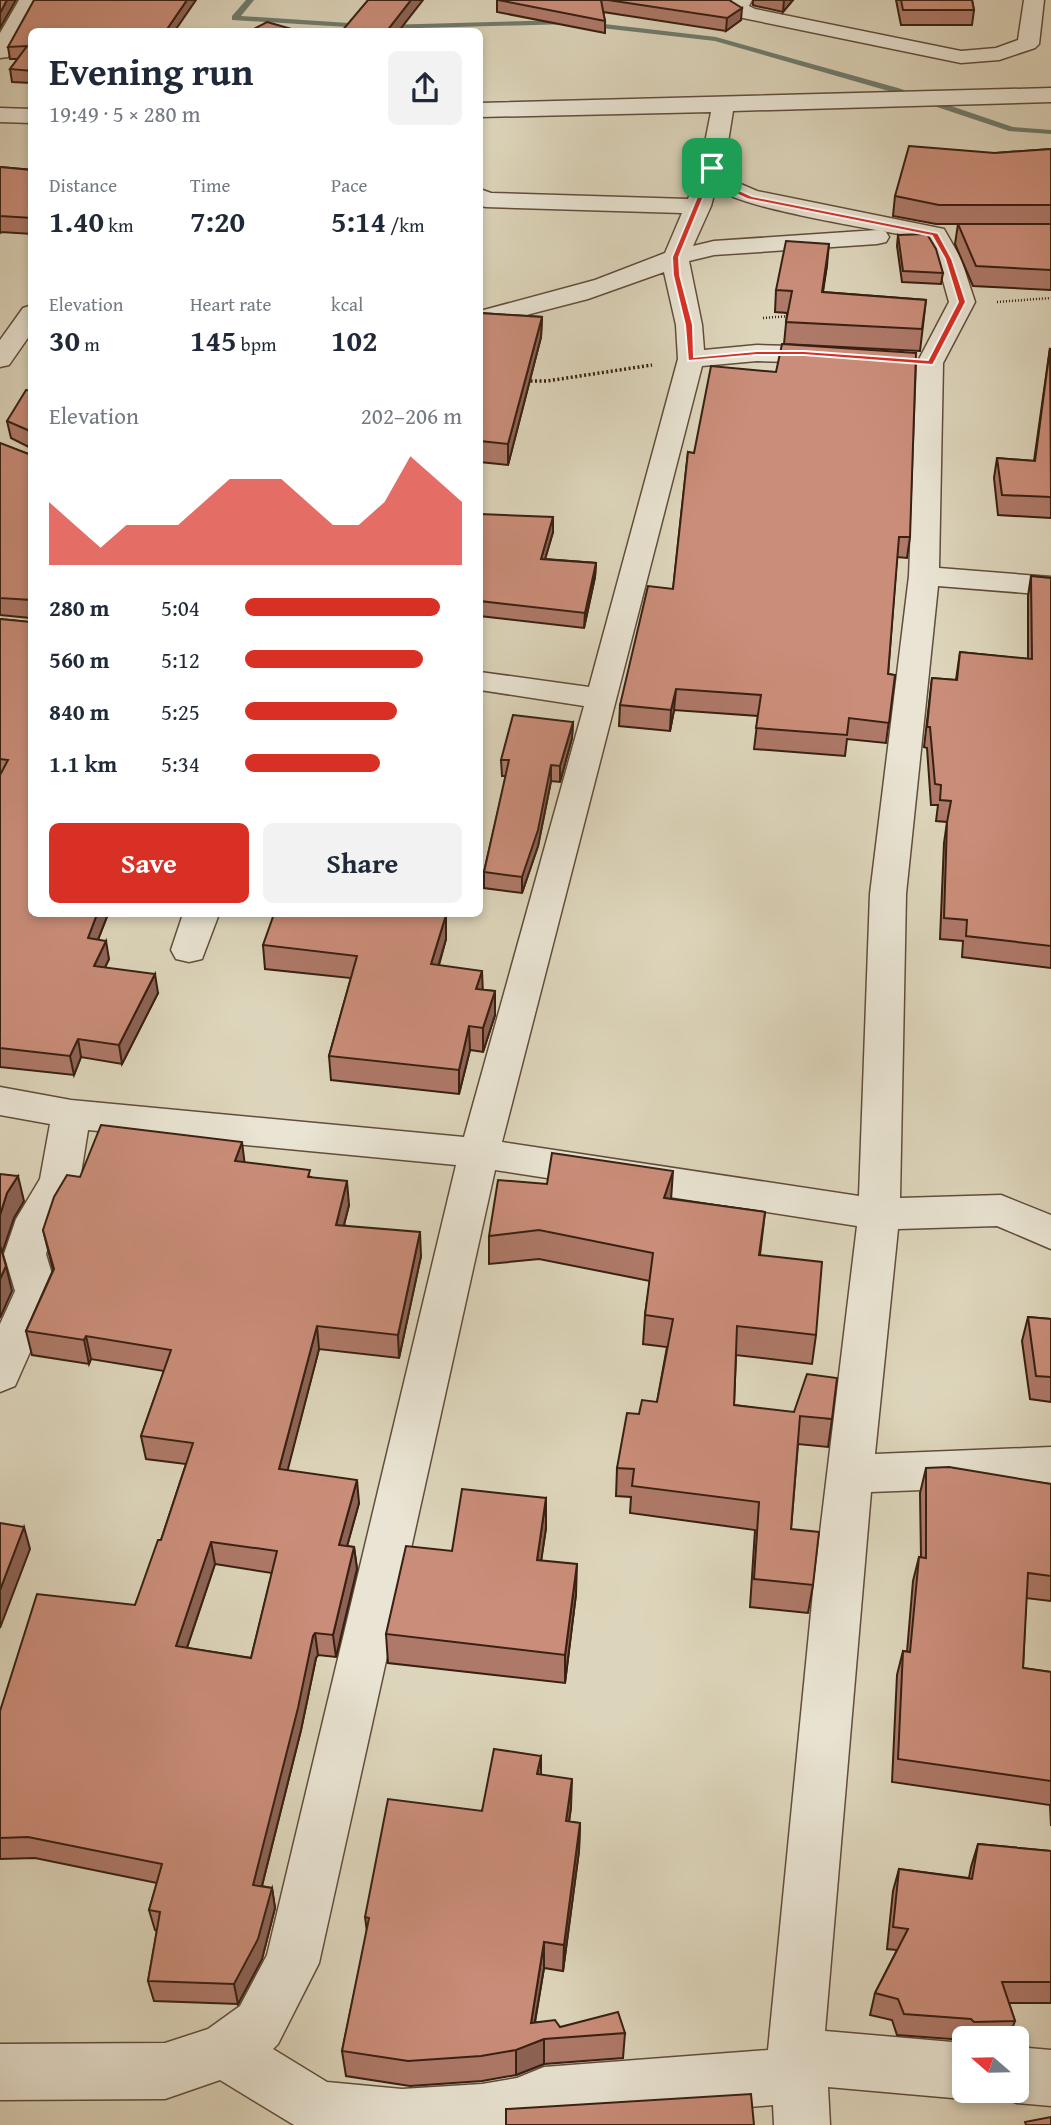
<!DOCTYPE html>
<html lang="en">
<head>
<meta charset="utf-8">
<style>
	:root { --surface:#fff; --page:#f2f2f3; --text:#1f2937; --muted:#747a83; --accent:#d93025 }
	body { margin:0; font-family:"Gentium Book Plus",serif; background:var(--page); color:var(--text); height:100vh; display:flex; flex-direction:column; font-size:26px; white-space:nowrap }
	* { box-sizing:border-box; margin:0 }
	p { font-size:23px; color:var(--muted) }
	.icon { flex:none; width:38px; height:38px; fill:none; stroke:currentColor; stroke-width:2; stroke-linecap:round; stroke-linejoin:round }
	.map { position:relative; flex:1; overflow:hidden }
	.side { position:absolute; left:28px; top:28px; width:455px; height:889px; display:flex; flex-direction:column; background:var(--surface); border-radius:10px; box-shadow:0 4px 10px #0003 }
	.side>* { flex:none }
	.needle { width:46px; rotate:290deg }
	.fabs { position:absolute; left:952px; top:2026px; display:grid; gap:14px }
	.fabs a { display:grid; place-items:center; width:77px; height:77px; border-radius:10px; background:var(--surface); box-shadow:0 4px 10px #0003; font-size:35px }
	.pin { position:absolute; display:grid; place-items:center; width:60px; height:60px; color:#fff; margin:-30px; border-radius:14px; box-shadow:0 4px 10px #0006 }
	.round { display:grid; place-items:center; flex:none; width:74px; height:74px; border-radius:10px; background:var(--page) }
	.overview { display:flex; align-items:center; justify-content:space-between; height:119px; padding:0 21px }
	h1 { font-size:38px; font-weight:700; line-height:52px }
	.metrics { display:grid; grid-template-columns:repeat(3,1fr); gap:10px; height:119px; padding:7px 21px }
	.metrics div { display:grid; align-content:center }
	.metrics b { font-size:30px; font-weight:700 }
	.metrics small { font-size:19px; font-weight:400 }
	.metrics p { font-size:19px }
	.chart { height:196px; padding:14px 21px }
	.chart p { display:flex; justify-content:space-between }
	.chart svg { width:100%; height:126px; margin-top:7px; fill:var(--accent); opacity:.7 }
	.button { display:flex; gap:14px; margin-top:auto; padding:14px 21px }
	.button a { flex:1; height:80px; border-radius:10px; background:var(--accent); color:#fff; font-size:28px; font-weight:700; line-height:80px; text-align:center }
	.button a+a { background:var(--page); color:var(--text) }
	ul { padding:0 21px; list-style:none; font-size:23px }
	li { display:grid; grid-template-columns:112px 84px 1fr; align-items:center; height:52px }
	li i { height:18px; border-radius:9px; background:var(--accent) }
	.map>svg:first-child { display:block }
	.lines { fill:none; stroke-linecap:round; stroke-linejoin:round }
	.stream { fill:#6f7c6e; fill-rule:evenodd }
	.minor-casing { stroke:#614d3c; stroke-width:3 }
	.path-far1 { stroke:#382012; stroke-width:2.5; stroke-dasharray:1 2; stroke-linecap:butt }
	.path { stroke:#382012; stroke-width:3.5; stroke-dasharray:2 2.5; stroke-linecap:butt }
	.minor { fill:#e9e4d3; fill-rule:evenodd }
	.wall { fill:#ae7968; stroke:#382012; stroke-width:2; fill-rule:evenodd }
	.shaded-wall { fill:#8d6355; stroke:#382012; stroke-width:2 }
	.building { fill:#ca8d79; stroke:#382012; stroke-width:2; fill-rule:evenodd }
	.route { fill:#d93025; stroke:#fff; stroke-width:2; fill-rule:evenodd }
</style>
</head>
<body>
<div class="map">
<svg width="1051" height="2125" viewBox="0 0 1051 2125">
	<rect width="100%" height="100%" fill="#ddd5bb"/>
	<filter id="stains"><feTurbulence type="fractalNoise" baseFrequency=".00286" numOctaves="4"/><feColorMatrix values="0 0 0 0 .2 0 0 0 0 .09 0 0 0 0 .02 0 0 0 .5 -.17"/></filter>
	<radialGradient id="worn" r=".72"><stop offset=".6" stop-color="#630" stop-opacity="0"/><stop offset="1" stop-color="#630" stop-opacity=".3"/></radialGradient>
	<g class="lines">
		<g class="stream">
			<polygon points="246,0 254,0 241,16 364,24 368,26 364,28 232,20 232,16"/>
			<polygon points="567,20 570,20 570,24 384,29 380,27 384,25"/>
			<polygon points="587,22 716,37 898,88 1013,127 1051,130 1051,134 1009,131 892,92 715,41 584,26 583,24"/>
		</g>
		<g class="minor-casing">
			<g id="minor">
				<polygon points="19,0 39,0 11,52 8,57 0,58 0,33"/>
				<polygon points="732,0 752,0 749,6 755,9 961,51 996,48 1018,40 1024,0 1044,0 1039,44 1035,48 999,60 961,63 743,18 730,13 727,9"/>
				<path d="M 1051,88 L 1051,102 L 733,111 L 724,167 L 736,182 L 757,191 L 944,229 L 961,259 L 975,302 L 943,363 L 939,568 L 1051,577 L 1051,595 L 938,586 L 906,894 L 900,1198 L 1001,1195 L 1051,1215 L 1051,1249 L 997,1226 L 898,1229 L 875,1454 L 1051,1447 L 1051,1485 L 871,1492 L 825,2031 L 964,2043 L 964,2091 L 982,2091 L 964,2099 L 828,2087 L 830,2125 L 774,2125 L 773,2105 L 539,2125 L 294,2125 L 220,2080 L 165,2099 L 0,2100 L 0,2044 L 165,2043 L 208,2029 L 240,2006 L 267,1955 L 456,1165 L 88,1130 L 80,1180 L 57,1220 L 46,1254 L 57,1291 L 15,1386 L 0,1392 L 0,1324 L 15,1291 L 4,1254 L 16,1219 L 40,1179 L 50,1124 L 0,1115 L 0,1087 L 71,1100 L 464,1137 L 584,706 L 480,690 L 480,672 L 589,687 L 678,359 L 676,325 L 664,272 L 588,299 L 480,327 L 480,311 L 595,280 L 665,253 L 682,213 L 486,207 L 480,206 L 480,189 L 491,193 L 688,199 L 700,168 L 711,112 L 480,117 L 480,103 ZM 716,187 C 733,208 891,232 926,239 L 937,259 L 949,302 L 917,363 L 909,576 L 870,894 L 859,1196 L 502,1142 L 702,366 L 757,361 L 831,363 L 840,361 L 844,355 L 840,349 L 831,347 L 757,345 L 704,350 L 702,325 L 689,261 L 714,255 L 877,244 L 886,242 L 889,237 L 886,232 L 877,230 L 714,241 L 693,246 L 711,206 ZM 495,1170 L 857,1226 L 814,1582 L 768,2050 L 544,2067 L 517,2078 L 482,2084 L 402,2089 L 327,2082 L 273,2049 L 278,2044 L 319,1963 Z"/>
				<polygon points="0,108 32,109 32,123 0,122"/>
				<polygon points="32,305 32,332 9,365 0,367 0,340 23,308"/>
				<polygon points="183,914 219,914 202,959 189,962 176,959 171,950"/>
				<polygon points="1017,2047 1051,2050 1051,2106 1017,2103 997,2095 996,2091 1017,2091"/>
			</g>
		</g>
		<g class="path-far1">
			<polyline points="997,302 1051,298"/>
			<polyline points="763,318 790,316"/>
		</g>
		<polyline class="path" points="526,381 547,381 652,365"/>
		<use href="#minor" class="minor"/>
	</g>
	<g class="wall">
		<polygon points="497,0 729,0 741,20 726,31 603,12 605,21 605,33 497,12"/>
		<polygon points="753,0 793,0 783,12 756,6 753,5"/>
		<polygon points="896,0 972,0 974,10 972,25 901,25"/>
		<polygon points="32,32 32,83 12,82 10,69 18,59 10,59 8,47"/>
		<polygon points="1051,149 1051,290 973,286 955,244 958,224 936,224 893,216 895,196 995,153"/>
		<polygon points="0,167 32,170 32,234 1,232 0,233"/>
		<polygon points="898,235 943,273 941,284 902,282 897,246"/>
		<polygon points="827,265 823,292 926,300 920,351 784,344 787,313 775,312 776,290"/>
		<polygon points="480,313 542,317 541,337 508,465 480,462"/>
		<polygon points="1050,348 1051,518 998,515 994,478 997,458 1034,461"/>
		<polygon points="32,391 32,914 108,914 98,940 109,959 105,967 158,993 122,1064 81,1057 74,1075 0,1067 0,619 30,622 30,618 0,615 0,443 31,455 31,448 11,438 7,421"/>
		<polygon points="688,452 910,537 907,558 897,557 888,674 895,675 886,743 847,739 845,756 754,749 758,716 674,710 670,731 619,726 620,705 673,589"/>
		<polygon points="480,514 553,532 545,559 596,563 595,577 584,628 480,616"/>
		<polygon points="1031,576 1051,578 1051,968 962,957 963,941 940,939 944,843 947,822 936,821 938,805 931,805 927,748 924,747 932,678 956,680 960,652 1028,659 1028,596"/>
		<polygon points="573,722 572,738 560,782 551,781 538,846 522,893 484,888 484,872 506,776 502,776 501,760"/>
		<polygon points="446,915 446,939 439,965 483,990 495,991 495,1015 483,1052 470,1050 459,1094 331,1080 329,1056 351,978 265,969 263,945"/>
		<path d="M 245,1163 L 311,1177 L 349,1205 L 344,1225 L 421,1256 L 399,1358 L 319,1349 L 287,1470 L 359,1503 L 347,1546 L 354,1547 L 357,1569 L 336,1657 L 318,1655 L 316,1658 L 301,1730 L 262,1886 L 272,1888 L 275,1908 L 262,1959 L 238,2004 L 154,2001 L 148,1981 L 157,1931 L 155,1930 L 149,1910 L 157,1883 L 35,1858 L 0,1859 L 0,1711 L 135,1605 L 161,1540 L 186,1464 L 146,1459 L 141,1436 L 164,1371 L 91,1359 L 89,1364 L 32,1355 L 26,1331 L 53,1270 L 43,1230 L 80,1177 ZM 215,1564 L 272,1573 L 251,1658 L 187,1648 Z"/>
		<polygon points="671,1199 765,1212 760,1255 816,1335 812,1364 736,1355 734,1405 832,1419 828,1447 798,1444 791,1529 813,1585 808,1613 750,1607 755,1530 630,1513 631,1497 616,1496 617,1468 639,1414 657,1402 667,1347 643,1344 645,1315 650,1281 539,1259 489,1264 489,1236"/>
		<polygon points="1028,1317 1051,1319 1051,1402 1030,1399 1022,1341"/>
		<polygon points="926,1468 1051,1484 1051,1601 1026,1598 1023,1668 1051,1672 1051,1826 1050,1805 892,1782 897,1675 903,1651 907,1652 913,1581 919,1557 921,1557 920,1493"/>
		<polygon points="546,1498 546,1528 541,1560 576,1594 565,1683 388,1663 386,1634 452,1551"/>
		<polygon points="541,1756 541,1775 571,1807 569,1822 580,1823 579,1851 563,1971 544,1968 535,2022 560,2027 625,2033 623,2058 544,2064 516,2075 482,2081 410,2086 346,2076 342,2051 367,1932 365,1917"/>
		<polygon points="978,1844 1051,1851 1051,2003 1009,2003 1015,2021 1008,2039 964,2039 964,2040 897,2035 892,2020 870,2015 875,1993 897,1950 887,1949 893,1891 899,1869 969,1878 971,1867"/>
	</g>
	<g class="shaded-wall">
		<polygon points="7,0 16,0 0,28 0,13"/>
		<polygon points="187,0 196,0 174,32 165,32"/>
		<polygon points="411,0 423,0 398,32 386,32"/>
		<polygon points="784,0 793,0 783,12"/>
		<polygon points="742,8 741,20 726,31 727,18"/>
		<polygon points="829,244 827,265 819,313 822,292"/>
		<polygon points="542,317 541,337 508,465 508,444"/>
		<polygon points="553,517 553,532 541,573 541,559"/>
		<polygon points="596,563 595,577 584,628 585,613"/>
		<polygon points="676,689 674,710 670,731 671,710"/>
		<polygon points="573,722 572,738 560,782 560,766"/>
		<polygon points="551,765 551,781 538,846 522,893 522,877"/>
		<polygon points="97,914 108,914 91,957 88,938"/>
		<polygon points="446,915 446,939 432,987 431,964"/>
		<polygon points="106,941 109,959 97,984 94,966"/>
		<polygon points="482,971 483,994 476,989"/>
		<polygon points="155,974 158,993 122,1064 119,1045"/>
		<polygon points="495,991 495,1015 483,1052 483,1028"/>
		<polygon points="469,1026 470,1050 459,1094 459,1070"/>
		<polygon points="78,1039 81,1057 74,1075 70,1056"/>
		<polygon points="242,1142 245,1166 235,1161"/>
		<polygon points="673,1171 671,1200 664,1198"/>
		<polygon points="18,1176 24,1201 14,1218 2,1253 0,1247 0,1215 7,1193"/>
		<polygon points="347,1181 349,1205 338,1248 336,1225"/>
		<polygon points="420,1232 421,1256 399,1358 398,1335"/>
		<polygon points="6,1266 12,1291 0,1318 0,1279"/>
		<polygon points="317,1326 319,1349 282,1492 279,1469"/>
		<polygon points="86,1336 91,1359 89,1364 84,1340"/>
		<polygon points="357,1480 359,1503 341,1568 339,1545"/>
		<polygon points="546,1498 546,1528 537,1589 537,1560"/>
		<polygon points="24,1527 30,1549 0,1628 0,1590"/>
		<polygon points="211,1542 215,1564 180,1668 176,1646"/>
		<polygon points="354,1547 357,1569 336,1657 333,1635"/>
		<polygon points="577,1564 576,1594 565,1683 565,1655"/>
		<polygon points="315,1633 318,1655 316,1658 301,1730 257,1905 253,1885 313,1636"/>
		<polygon points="541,1756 541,1785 537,1774"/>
		<polygon points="572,1779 571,1807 565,1849 566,1821"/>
		<polygon points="580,1823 579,1851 563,1971 564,1945"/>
		<polygon points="272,1888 275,1908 262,1959 238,2004 234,1984"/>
		<polygon points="544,1942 544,1968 531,2044 544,2039 544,2064 516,2075 516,2050 531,2023"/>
	</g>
	<g class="building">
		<polygon points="0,0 7,0 0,13"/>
		<polygon points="34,0 187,0 165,32 32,32 32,71 10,69 27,46 8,47"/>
		<polygon points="368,0 411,0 386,32 341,32"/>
		<polygon points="498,0 601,0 605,21"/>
		<polygon points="608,0 729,0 742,8 727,18"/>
		<polygon points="901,0 972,0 974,10 903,10"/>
		<polygon points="267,22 302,32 248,32"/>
		<polygon points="233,29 239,32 226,32"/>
		<polygon points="909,146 995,153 1051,149 1051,205 939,205 895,196"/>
		<polygon points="0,167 32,170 32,218 0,216"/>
		<polygon points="958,224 1051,224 1051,270 976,266"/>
		<polygon points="927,234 936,249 943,273 903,271 898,235"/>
		<polygon points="786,241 829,244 822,292 926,300 922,329 786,322 792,291 776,290"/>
		<polygon points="480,313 542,317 508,444 480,441"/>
		<polygon points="782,344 916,353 910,537 899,537 888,674 895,675 889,723 849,718 847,735 756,728 761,695 676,689 671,710 620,705 648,586 673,589 688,452 694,453 711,366 776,372"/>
		<polygon points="1050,348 1051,497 1002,495 997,458 1035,461"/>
		<polygon points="26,390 32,391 32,914 97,914 88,938 106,941 94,966 155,974 119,1045 78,1039 70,1056 0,1048 0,775 8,760 0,759 0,619 30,622 31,600 0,598 0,443 31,455 30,431 7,421"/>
		<polygon points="480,514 553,517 541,559 596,563 585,613 480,601"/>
		<polygon points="1031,576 1051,578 1051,946 966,936 967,920 944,918 947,822 951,801 940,800 941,785 935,784 930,727 927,727 932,678 957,680 960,652 1032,659"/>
		<polygon points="513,715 573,722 560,766 551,765 538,830 522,877 484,872 509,760 501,760"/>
		<polygon points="274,914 429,914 446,915 431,964 482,971 476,989 495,991 483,1028 469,1026 459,1070 329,1056 357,956 263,945"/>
		<path d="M 101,1125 L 242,1142 L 235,1161 L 310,1170 L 308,1177 L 347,1181 L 336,1225 L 420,1232 L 398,1335 L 317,1326 L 279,1469 L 357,1480 L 339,1545 L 354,1547 L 333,1635 L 315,1633 L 313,1636 L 298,1708 L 253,1885 L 272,1888 L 258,1939 L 234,1984 L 148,1981 L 160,1912 L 149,1910 L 162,1864 L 28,1837 L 0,1838 L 0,1711 L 37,1594 L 135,1605 L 158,1540 L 161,1540 L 193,1443 L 141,1436 L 171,1350 L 86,1336 L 84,1340 L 26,1331 L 54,1269 L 43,1230 L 54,1197 L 67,1175 L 80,1177 ZM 211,1542 L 277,1551 L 251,1658 L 176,1646 Z"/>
		<polygon points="552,1153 673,1171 664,1198 765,1212 759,1255 822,1262 816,1335 737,1326 734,1405 794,1412 807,1374 837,1378 832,1419 800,1416 791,1529 819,1532 813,1585 754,1579 759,1502 632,1486 634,1469 617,1468 627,1413 639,1414 642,1400 657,1402 673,1319 645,1315 653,1253 539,1230 489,1236 498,1180 547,1184"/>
		<polygon points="0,1174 18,1176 7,1193 0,1215"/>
		<polygon points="0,1245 6,1266 0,1279"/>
		<polygon points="1028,1317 1051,1319 1051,1377 1036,1376"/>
		<polygon points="949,1467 1051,1484 1051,1576 1028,1573 1023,1668 1051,1672 1051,1781 898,1759 903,1651 910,1652 919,1557 926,1558 926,1468"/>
		<polygon points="462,1489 546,1498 537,1560 577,1564 565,1655 386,1634 406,1546 452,1551"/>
		<polygon points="0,1523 24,1527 0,1590"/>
		<polygon points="494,1749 541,1756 537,1774 572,1779 566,1821 580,1823 564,1945 544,1942 531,2023 555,2020 560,2027 618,2012 625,2033 544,2039 516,2050 481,2056 408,2061 342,2051 369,1918 365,1917 388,1799 482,1811"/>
		<polygon points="978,1844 1051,1851 1051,1982 1002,1982 1015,2021 974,2022 971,2019 904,2014 898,1999 875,1993 908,1929 893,1927 899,1869 972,1879"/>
		<polygon points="751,2094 754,2125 506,2125 506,2109"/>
		<polygon points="1051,2117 1051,2125 1026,2125 1025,2122"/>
	</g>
	<path class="route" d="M 712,166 L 730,186 L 752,196 L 938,233 L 952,259 L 966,302 L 933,365 L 804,355 L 757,355 L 688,361 L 685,325 L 673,275 L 672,257 L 709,168 ZM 713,174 L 725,189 L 747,199 L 932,236 L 945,259 L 958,302 L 928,360 L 804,351 L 757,351 L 694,357 L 693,325 L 680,275 L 679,257 Z"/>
	<rect width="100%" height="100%" filter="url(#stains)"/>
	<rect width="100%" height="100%" fill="url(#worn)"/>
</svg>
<div class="fabs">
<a><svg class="needle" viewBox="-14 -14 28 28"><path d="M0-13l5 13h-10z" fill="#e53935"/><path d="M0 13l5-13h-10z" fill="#747a83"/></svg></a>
</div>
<div class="pin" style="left:712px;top:168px;background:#1e9e55"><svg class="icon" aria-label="arrive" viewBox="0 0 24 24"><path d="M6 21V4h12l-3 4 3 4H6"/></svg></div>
<section class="side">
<div class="overview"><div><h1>Evening run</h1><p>19:49 · 5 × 280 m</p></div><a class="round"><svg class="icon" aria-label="share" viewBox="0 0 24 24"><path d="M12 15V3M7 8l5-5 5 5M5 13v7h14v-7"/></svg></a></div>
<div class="metrics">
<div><p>Distance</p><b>1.40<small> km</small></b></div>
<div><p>Time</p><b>7:20</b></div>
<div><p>Pace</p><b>5:14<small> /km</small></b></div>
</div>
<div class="metrics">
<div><p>Elevation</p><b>30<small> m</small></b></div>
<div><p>Heart rate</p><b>145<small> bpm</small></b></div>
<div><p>kcal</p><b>102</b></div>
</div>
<div class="chart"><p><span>Elevation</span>202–206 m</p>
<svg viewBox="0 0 160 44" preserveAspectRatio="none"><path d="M0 44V22L10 30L20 38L30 30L40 30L50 30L60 22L70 14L80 14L90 14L100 22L110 30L120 30L130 22L140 6L150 14L160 22V44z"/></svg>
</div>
<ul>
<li><b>280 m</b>5:04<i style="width:90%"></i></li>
<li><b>560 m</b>5:12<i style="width:82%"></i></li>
<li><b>840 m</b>5:25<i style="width:70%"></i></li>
<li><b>1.1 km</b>5:34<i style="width:62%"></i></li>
</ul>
<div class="button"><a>Save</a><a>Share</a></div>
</section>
</div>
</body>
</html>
